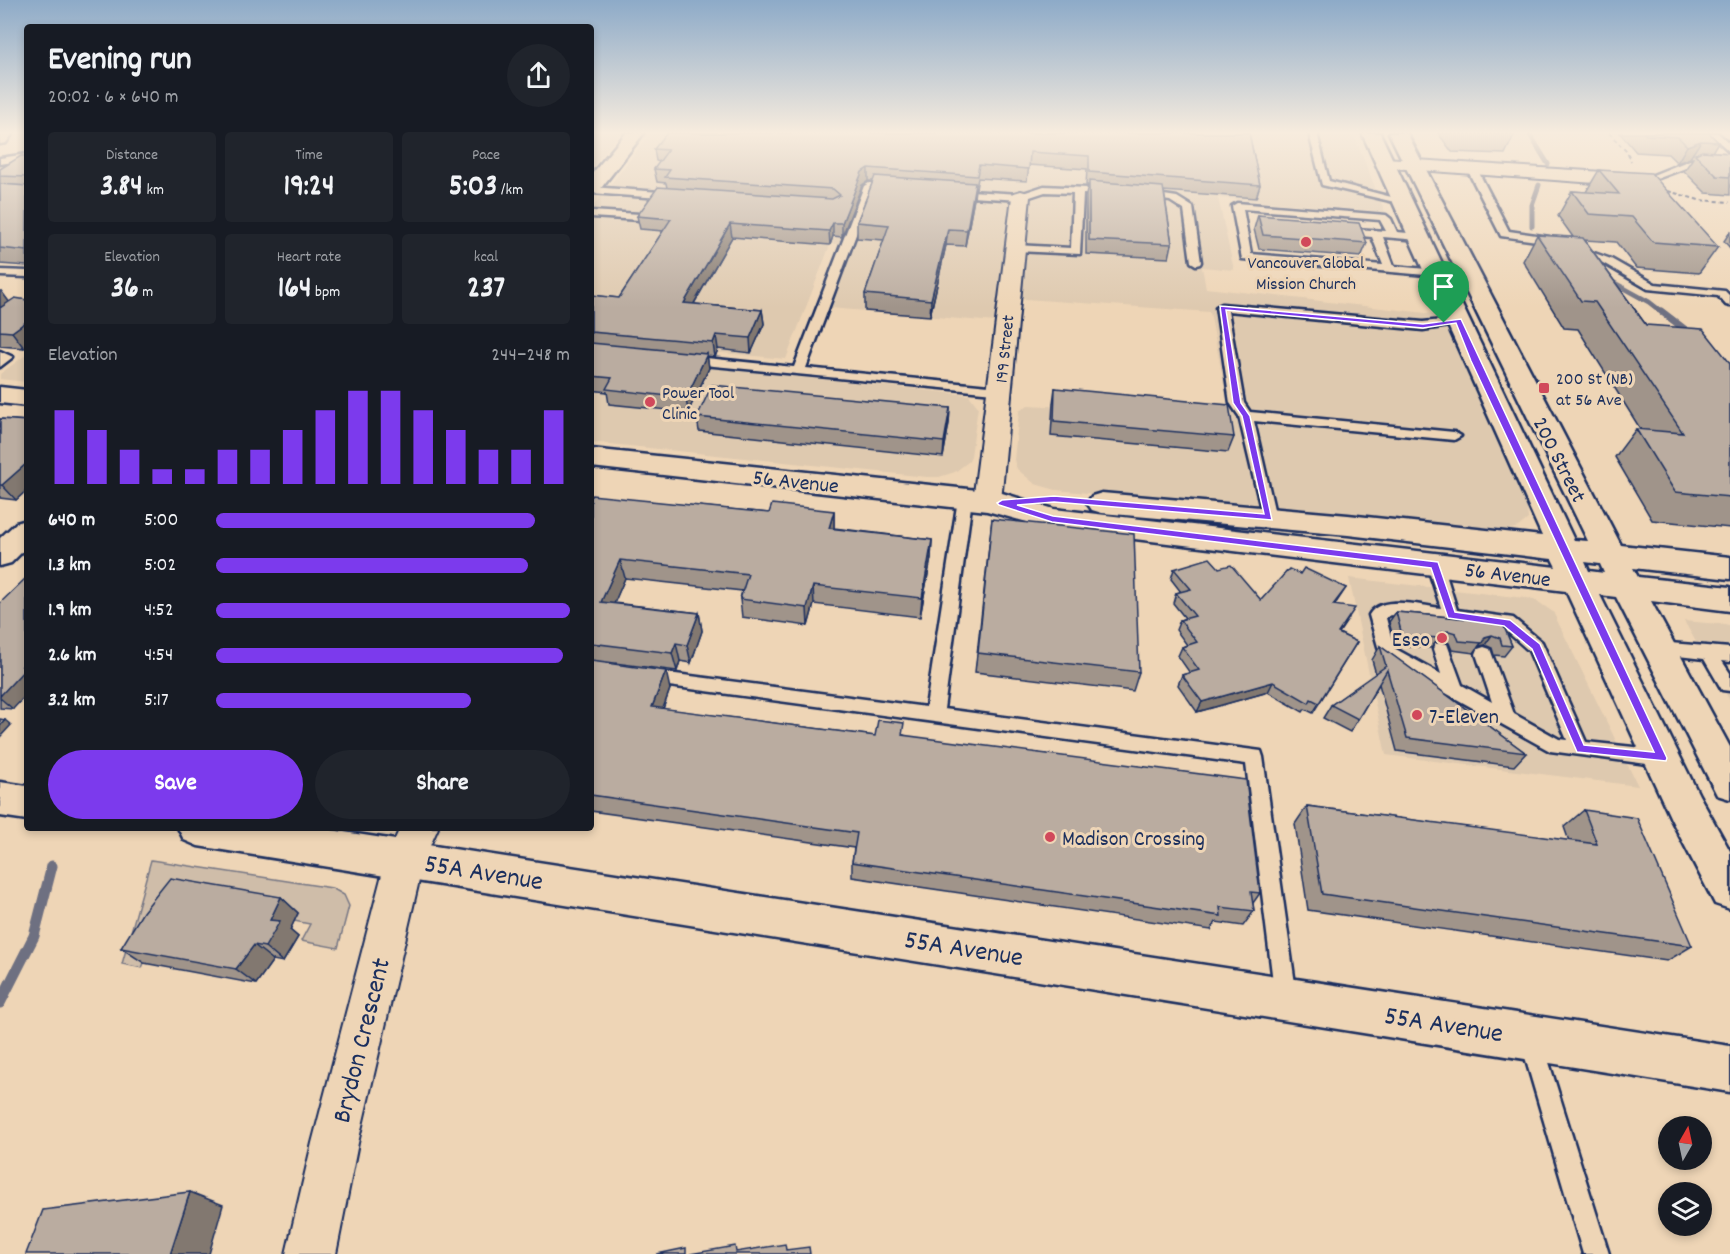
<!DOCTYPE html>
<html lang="en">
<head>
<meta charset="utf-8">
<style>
	:root { --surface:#171b24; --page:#20242c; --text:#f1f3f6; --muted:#9ea1a6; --accent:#7c3aed }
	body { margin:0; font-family:Dekko,sans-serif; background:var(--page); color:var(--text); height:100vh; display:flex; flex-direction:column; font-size:22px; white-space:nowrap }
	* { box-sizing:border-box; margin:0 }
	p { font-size:20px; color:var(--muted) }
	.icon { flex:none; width:33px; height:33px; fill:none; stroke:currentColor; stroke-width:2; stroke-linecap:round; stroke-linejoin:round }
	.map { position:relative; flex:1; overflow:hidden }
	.sheet { position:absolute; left:24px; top:24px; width:570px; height:807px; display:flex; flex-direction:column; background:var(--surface); border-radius:6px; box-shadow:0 3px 9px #0003 }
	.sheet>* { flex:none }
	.needle { width:39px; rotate:9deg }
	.buttons { position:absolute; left:1658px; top:1116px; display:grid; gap:12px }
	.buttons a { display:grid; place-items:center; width:54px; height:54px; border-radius:50%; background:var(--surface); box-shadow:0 3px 9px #0003; font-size:30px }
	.pin { position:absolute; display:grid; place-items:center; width:51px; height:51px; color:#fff; margin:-62px -26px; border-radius:50% 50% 50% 0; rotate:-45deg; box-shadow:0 0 6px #0007 }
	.pin .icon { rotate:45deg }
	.round { display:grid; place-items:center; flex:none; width:63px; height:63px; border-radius:32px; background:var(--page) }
	.headline { display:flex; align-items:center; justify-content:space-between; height:102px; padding:0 24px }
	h1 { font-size:33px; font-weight:800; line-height:45px }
	.figures { display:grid; grid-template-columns:repeat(3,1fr); gap:9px; height:102px; padding:6px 24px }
	.figures div { display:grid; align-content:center; border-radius:6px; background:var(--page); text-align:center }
	.figures b { font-size:30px; font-weight:800 }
	.figures small { font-size:16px; font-weight:400 }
	.figures p { font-size:16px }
	.chart { height:168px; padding:12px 24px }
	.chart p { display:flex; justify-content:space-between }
	.chart svg { width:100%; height:108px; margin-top:6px; stroke:var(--accent); stroke-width:6 }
	.action { display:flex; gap:12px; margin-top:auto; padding:12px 24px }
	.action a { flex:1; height:69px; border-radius:36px; background:var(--accent); color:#fff; font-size:24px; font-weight:800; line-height:69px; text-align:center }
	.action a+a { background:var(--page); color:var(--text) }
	ul { padding:0 24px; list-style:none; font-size:20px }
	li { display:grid; grid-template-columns:96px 72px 1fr; align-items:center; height:45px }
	li i { height:15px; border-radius:8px; background:var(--accent) }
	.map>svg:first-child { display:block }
	.built { fill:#dec9af }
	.green { fill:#cfbda9; stroke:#757684; stroke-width:1.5 }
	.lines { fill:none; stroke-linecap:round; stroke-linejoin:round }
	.stream-far2 { stroke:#6e7081; stroke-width:5 }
	.stream-far1 { stroke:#6e7081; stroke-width:7 }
	.stream { stroke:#6e7081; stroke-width:11 }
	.lane-casing { stroke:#1b2f5e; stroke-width:5 }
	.street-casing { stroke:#1b2f5e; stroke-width:4 }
	.secondary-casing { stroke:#1b2f5e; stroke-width:5 }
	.path { stroke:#1b2f5e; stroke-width:2; stroke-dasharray:4 3; stroke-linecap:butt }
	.lane { fill:#eed5b6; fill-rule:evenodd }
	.street { fill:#eed5b6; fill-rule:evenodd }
	.secondary { fill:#eed5b6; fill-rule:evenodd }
	.wall { fill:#a0948a; stroke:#1b2f5e; stroke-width:1.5 }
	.shaded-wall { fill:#827870; stroke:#1b2f5e; stroke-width:1.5 }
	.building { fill:#baaca0; stroke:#1b2f5e; stroke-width:1.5 }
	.route { fill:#7c3aed; stroke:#fff; stroke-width:1.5; fill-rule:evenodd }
	.poi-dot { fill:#d1495b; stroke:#eed5b6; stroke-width:2 }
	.labels { text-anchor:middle; stroke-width:6; stroke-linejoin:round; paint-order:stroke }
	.far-poi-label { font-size:18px; fill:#1b2f5e; stroke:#eed5b6; text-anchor:start }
	.far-street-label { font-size:18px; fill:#1b2f5e; stroke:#eed5b6 }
	.street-label { font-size:22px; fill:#1b2f5e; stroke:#eed5b6 }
	.poi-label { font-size:22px; fill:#1b2f5e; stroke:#eed5b6; text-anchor:start }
	.near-street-label { font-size:27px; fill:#1b2f5e; stroke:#eed5b6 }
</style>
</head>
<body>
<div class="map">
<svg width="1730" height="1254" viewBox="0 0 1730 1254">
	<rect width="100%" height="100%" fill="#eed5b6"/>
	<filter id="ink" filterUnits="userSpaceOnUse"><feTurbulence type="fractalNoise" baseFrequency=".0167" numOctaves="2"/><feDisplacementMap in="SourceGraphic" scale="12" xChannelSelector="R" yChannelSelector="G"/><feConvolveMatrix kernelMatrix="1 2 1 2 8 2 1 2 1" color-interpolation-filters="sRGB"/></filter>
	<g filter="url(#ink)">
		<g class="built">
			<polygon points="591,133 620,133 591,169"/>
			<polygon points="651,133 1353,133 1385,212 1218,198 1234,270 1202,267 1206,288 1443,315 1527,506 1528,519 1518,527 1503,532 1056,490 1035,484 1017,469 1014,460 1019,411 1028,405 1230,416 1210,312 1011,298 1007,323 830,308 851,245 711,234 830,245 786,359 591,341 591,209"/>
			<polygon points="27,354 27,382 0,379 0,374"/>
			<polygon points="591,354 969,395 978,407 971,456 968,462 955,472 939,477 927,477 591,442"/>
			<polygon points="1349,578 1534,599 1553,612 1638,786 1386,755"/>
			<polygon points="1684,621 1730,625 1730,701"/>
		</g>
		<polygon class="green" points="151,860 332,888 344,895 349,906 338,948 301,941 310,924 294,921 298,914 144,963 142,968 122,964"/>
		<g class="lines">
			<g class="stream-far2">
				<polyline points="1529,133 1548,164"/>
				<polyline points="1532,226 1532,205 1539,185"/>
				<polyline points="1609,280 1649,302 1663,313"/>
			</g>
			<polyline class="stream-far1" points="1661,311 1691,334"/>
			<polyline class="stream" points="0,1003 34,936 52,866"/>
			<g class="lane-casing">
				<g id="lane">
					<polygon points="1309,133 1317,133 1329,181 1407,201 1407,205 1322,185"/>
					<polygon points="1709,133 1718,133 1730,144 1730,152"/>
					<polygon points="27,154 27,160 0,164 0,158"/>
					<polygon points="1690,160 1730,162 1730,168 1691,166 1646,183 1638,181"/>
					<polygon points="1472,166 1477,169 1509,231 1550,237 1611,259 1655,284 1725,291 1730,296 1730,306 1726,305 1718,296 1648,289 1603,263 1544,242 1501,236 1467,169"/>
					<polygon points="869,183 892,185 897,188 892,191 873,189 806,368 999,387 1005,391 1004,394 683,363 681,360 687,356 794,367 864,186"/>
					<polygon points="1044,186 1109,189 1114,192 1109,195 1083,194 1080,254 1016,251 1011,248 1016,245 1071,248 1073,193 1045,192 1021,200 954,196 949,193 954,190 1020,194"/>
					<polygon points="591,187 674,193 679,196 674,199 591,193"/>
					<polygon points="1144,192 1177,197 1193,207 1201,262 1200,264 1196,265 1191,262 1184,210 1170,201 1141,197 1141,193"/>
					<path d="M 1237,203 L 1386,215 L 1391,219 L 1397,232 L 1419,234 L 1424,237 L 1419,240 L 1383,237 L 1394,266 L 1437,270 L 1443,273 L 1437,276 L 1242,259 L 1232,206 ZM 1243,209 L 1380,220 L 1386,231 L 1340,228 L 1335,231 L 1340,234 L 1372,237 L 1383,265 L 1251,254 Z"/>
					<polygon points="591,211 640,214 645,217 640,220 591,217"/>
					<polygon points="0,270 27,271 27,277 0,276"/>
					<polygon points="1222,304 1423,322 1462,318 1462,324 1423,330 1228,311 1244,403 1250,412 1454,432 1461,436 1454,440 1254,421 1276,518 1269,523 1264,522 1239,416 1230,403 1216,307"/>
					<polygon points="0,351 13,357 0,367"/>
					<polygon points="965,494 972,499 944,709 1261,751 1263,757 1297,998 1294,1006 1286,1009 1278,1006 1275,998 1246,764 639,682 636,677 639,672 645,670 926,707 958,499"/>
					<path d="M 1435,559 L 1440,561 L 1443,565 L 1457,610 L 1513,618 L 1542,642 L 1586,742 L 1662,750 L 1669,752 L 1671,758 L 1669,764 L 1662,766 L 1550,751 L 1381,657 L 1369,615 C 1381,594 1421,606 1441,608 L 1427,565 L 1430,561 ZM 1390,615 L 1503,628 L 1529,651 L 1567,740 L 1559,739 L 1514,714 L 1490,649 L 1484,647 L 1478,649 L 1476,654 L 1492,702 L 1462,685 L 1447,644 L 1441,643 L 1435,644 L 1433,649 L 1441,674 L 1394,648 L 1386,618 Z"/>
					<polygon points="1658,642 1730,648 1730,662 1722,661 1730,673 1730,691 1722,690 1704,659 1652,653 1650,648 1652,643"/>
					<polygon points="1531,1029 1539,1032 1542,1040 1609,1254 1583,1254 1520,1040 1523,1032"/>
				</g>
			</g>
			<g class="street-casing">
				<g id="street">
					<polygon points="1385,158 1636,174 1643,176 1645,180 1643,184 1636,186 1379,167 1376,163 1379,159"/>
					<polygon points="1021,191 1028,193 1030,197 1001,501 997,508 987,510 977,508 973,501 1012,197 1014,193"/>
					<polygon points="400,828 438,828 424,859 358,1143 336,1254 286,1254 312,1143 386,859"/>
				</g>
			</g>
			<g class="secondary-casing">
				<g id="secondary">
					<polygon points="0,133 13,133 6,143 0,144"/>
					<polygon points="626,133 644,133 598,192 591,194 591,175"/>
					<path d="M 1362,133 L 1380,133 L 1574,540 L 1588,541 L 1389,133 L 1407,133 L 1621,545 L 1730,557 L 1730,579 L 1633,568 L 1638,577 L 1730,587 L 1730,611 L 1651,601 L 1730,747 L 1730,799 L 1717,795 L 1616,597 L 1600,595 L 1699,795 L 1730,851 L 1730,909 L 1715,904 L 1671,819 L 1566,591 L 1052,529 L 987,511 L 591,467 L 591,449 L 987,491 L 1002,493 L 1054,509 L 1556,567 L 1552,559 L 1348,535 L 1102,513 L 1092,510 L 1087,503 L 1092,496 L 1102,493 L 1348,515 L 1542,536 ZM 1585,562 L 1600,564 L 1604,573 L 1589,571 Z"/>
					<polygon points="0,387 27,390 27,406 0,403"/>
					<polygon points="27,520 27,547 11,563 0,566 0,538 16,523"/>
					<polygon points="0,782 27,786 27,820 0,816"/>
					<polygon points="178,828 318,828 1730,1046 1730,1092 198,846 184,840"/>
				</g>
			</g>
			<g class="path">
				<polyline points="1609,133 1627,152 1631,161"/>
				<polyline points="1668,191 1699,200 1730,202"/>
			</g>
			<use href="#lane" class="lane"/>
			<use href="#street" class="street"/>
			<use href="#secondary" class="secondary"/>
		</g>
		<g class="wall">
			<polygon points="1249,133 1260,185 1256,198 1164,191 1172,244 1169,258 1086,254 1086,195 1088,185 1086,185 1087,169 1029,165 1027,181 978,178 976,189 975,188 974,199 965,246 946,245 930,316 865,311 865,294 884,240 857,238 857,222 873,181 868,181 862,185 842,237 833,236 830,245 732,237 694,304 762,310 764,324 751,353 718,349 715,357 707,356 709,368 688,412 609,404 607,392 591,390 591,295 619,298 663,231 640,229 637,216 667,188 666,183 657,182 654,169 660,162 656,161 654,149"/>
			<polygon points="1438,133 1515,133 1505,154 1452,152"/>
			<polygon points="1620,133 1709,133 1718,142 1712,152 1730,153 1730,195 1706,193 1684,171 1693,158 1690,158 1677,163 1668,154 1636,152"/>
			<polygon points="27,156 27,186 9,185 27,186 27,266 0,264 0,169"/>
			<polygon points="1599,170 1718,247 1699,273 1636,268 1616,242 1585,240 1646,325 1730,363 1730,528 1652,520 1615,457 1636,429 1641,430 1578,329 1564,328 1523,261 1537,235 1573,237 1558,216 1572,191 1586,192"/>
			<polygon points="1258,215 1367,243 1361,257 1259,249 1254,229"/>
			<polygon points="1730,232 1730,248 1724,241"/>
			<polygon points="0,291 1,291 9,302 27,300 27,346 24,348 0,346"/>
			<polygon points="1055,388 1234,437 1228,452 1051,436 1053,403"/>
			<polygon points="950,408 949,423 943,457 699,431 697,417"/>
			<polygon points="0,419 27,421 27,490 16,500 0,498"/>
			<polygon points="591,496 769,513 834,511 834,528 932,540 931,558 920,617 814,604 808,626 742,617 740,599 742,591 625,578 614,603 699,613 702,631 691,663 680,661 677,671 591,660"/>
			<polygon points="992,519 1139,672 1133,691 975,672"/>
			<polygon points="1219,568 1261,600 1300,574 1346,588 1334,606 1349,618 1339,633 1357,642 1313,713 1305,709 1303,712 1268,692 1197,712 1178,685 1182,675 1190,673 1178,656 1182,647 1187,645 1176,630 1180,620 1185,618 1173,603 1176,593 1181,592 1171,579 1174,569"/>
			<polygon points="0,603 13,709 0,708"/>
			<polygon points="1396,612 1502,622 1512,646 1504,656 1494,655 1492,648 1485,645 1479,646 1474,653 1452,650 1449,643 1441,641 1436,642 1431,648 1395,645 1389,622"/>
			<polygon points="1380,646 1526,753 1514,766 1397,751 1379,684 1358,719 1350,732 1323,718 1331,705 1376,674 1372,660"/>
			<polygon points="591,661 670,689 663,709 875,736 904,735 1260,893 1253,903 1254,911 1243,926 1216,922 1211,930 852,877 852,862 854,848 591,811"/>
			<polygon points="1307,806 1569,841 1564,827 1584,810 1692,946 1667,961 1308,910 1295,824"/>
			<polygon points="281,897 298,913 290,930 298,937 283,962 273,960 256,984 144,963 121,948"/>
		</g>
		<g class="shaded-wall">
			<polygon points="1701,141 1690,158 1677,163 1687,146"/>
			<polygon points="868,168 868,181 862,185 842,237 842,223 862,172"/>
			<polygon points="975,183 974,199 965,246 967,230"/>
			<polygon points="833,223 833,236 830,245 829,231"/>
			<polygon points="730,224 732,237 686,317 684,303"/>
			<polygon points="948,229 946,245 930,316 931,300"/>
			<polygon points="1,291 13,307 0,318 0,292"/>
			<polygon points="762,310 764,324 751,353 750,338"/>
			<polygon points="27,321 27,346 24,348 12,332"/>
			<polygon points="716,335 718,349 715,357 713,343"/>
			<polygon points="707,354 709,368 688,412 686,398"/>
			<polygon points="950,408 949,423 943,457 944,442"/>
			<polygon points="27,463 27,490 16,500 2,485"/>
			<polygon points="834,511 834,529 829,528"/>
			<polygon points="932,540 931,558 920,617 922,598"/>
			<polygon points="620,560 625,578 607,620 601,602"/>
			<polygon points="813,586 814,604 808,626 807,608"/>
			<polygon points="699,613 702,631 691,663 687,645"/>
			<polygon points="1492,635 1485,645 1479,646 1485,637"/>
			<polygon points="676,643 680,661 677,671 672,653"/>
			<polygon points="27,661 27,694 13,709 0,698 0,696"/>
			<polygon points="666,671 670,689 657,725 652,707"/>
			<polygon points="1273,682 1268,692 1197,712 1202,702"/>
			<polygon points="5,720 11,725 0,737 0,726"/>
			<polygon points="281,897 298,913 290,930 298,937 283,962 265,947 270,920"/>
			<polygon points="254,945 273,960 256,984 236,969"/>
			<polygon points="190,1192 223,1205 209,1254 170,1254"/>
		</g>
		<g class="building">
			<polygon points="667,133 1249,133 1260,185 1089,172 1089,156 1030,152 1029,169 979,165 977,176 868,168 862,172 842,223 833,223 829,231 730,224 684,303 762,310 750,338 716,335 713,343 591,332 591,295 619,298 671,219 637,216 658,187 832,199 840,195 833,189 665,177 670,170 654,169 668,150 654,149"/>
			<polygon points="1644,133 1709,133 1718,142 1701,141 1687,146 1678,137 1646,135"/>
			<polygon points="1702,151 1730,153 1730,177 1717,176 1695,154"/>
			<polygon points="21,156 27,156 27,177 0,176 0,169"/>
			<polygon points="1599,170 1651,173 1718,247 1653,242 1632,217 1589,214 1572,191 1619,194"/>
			<polygon points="875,176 975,183 967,230 948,229 931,300 865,294 889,225 857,222"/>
			<polygon points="1089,181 1163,187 1172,244 1089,240"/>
			<polygon points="0,184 27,186 27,251 0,248"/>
			<polygon points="1258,215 1359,223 1367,243 1263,235"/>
			<polygon points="1537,235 1583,238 1646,325 1703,329 1730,363 1730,497 1675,492 1636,429 1683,433 1595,302 1581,301"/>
			<polygon points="15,298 27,300 27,321 12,332 0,331 0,308"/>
			<polygon points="591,343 707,354 686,398 606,389 612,378 591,376"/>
			<polygon points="712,385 950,408 944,442 697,417"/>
			<polygon points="1055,388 1229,405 1234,437 1054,421"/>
			<polygon points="0,419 27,421 27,463 2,485 0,485"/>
			<polygon points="591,495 769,513 772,504 834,511 829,528 932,540 922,598 813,586 807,608 740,599 748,574 620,560 601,602 699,613 687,645 676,643 672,653 591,643"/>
			<polygon points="992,519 1134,534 1139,672 978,653"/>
			<polygon points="1210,558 1219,568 1231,565 1261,600 1289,569 1300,574 1304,568 1346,588 1333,605 1355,608 1338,633 1357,642 1319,703 1311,699 1309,703 1273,682 1202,702 1182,675 1199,670 1182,647 1197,642 1180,620 1195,616 1176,593 1191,589 1174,569"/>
			<polygon points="27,577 27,661 22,666 27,667 0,696 0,603"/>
			<polygon points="1396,612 1502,622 1512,646 1502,645 1500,638 1492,635 1485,637 1482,643 1459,641 1456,633 1449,631 1442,632 1438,638 1402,635"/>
			<polygon points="1380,646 1526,753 1407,738 1387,670 1358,719 1331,705 1386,666"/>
			<polygon points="591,661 666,671 652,707 875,736 878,720 904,723 902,735 1246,780 1260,893 1251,892 1254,911 1220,907 1221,916 852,862 857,833 591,795"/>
			<polygon points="0,719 5,720 0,726"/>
			<polygon points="1307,806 1597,844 1584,810 1637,818 1692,946 1322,894"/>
			<polygon points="170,878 281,897 270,920 280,921 265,947 254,945 236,969 121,948 143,912"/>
			<polygon points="190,1192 170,1254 26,1254 43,1210"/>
			<polygon points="785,1244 786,1250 809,1247 810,1254 690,1254 735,1246 736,1252"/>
			<polygon points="686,1248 686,1254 657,1254"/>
		</g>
	</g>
	<linearGradient id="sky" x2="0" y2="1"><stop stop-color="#8daac8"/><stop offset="0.43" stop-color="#f7ecde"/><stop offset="1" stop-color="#f7ecde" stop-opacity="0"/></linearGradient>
	<rect width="1730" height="308" fill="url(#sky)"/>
	<path class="route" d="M 1220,306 L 1423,324 L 1461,319 L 1667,758 L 1666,761 L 1577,752 L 1532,649 L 1504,626 L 1448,618 L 1431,568 L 1052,522 L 999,505 L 997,503 L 1002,500 L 1054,496 L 1264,514 L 1242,416 L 1233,403 ZM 1226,310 L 1423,328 L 1456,323 L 1471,361 L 1654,752 L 1584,745 L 1540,644 L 1510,620 L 1455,612 L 1438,562 L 1053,516 L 1017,505 L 1054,502 L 1272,520 L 1250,416 L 1241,403 Z"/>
	<g class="poi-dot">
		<circle cx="1306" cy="242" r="6"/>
		<rect x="1538" y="382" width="12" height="12" rx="3"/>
		<circle cx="650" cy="402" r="6"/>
		<circle cx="1442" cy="638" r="6"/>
		<circle cx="1417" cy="715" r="6"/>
		<circle cx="1050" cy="837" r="6"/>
	</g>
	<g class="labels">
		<g class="far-poi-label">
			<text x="1306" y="268" text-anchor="middle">Vancouver Global<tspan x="1306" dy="21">Mission Church</tspan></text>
			<text x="1556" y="384">200 St (NB)<tspan x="1556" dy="21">at 56 Ave</tspan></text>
			<text x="662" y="398">Power Tool<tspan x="662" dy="21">Clinic</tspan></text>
		</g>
		<g class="far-street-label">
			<text transform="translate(1004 349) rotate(-84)" y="6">199 Street</text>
		</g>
		<g class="street-label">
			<text transform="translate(1561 459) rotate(63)" y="8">200 Street</text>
			<text transform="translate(796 480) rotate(6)" y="8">56 Avenue</text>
			<text transform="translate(1508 573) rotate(7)" y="8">56 Avenue</text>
		</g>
		<g class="poi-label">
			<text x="1430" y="646" text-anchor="end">Esso</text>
			<text x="1429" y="723">7-Eleven</text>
			<text x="1062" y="845">Madison Crossing</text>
		</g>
		<g class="near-street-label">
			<text transform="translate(484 871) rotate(9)" y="9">55A Avenue</text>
			<text transform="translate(964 947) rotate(9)" y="9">55A Avenue</text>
			<text transform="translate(1444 1023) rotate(9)" y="9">55A Avenue</text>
			<text transform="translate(360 1040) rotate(-76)" y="9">Brydon Crescent</text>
		</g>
	</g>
</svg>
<div class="buttons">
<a><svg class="needle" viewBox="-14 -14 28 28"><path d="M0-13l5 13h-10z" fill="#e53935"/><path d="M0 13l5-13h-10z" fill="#9ea1a6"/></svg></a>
<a><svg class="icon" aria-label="layers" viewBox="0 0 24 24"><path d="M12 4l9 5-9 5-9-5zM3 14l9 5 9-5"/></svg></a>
</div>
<div class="pin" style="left:1444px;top:323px;background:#1e9e55"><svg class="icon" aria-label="arrive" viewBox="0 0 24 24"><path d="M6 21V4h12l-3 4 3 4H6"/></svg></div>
<section class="sheet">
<div class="headline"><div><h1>Evening run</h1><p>20:02 · 6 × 640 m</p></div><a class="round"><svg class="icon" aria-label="share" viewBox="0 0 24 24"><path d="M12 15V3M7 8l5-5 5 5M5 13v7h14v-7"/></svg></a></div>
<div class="figures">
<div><p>Distance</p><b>3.84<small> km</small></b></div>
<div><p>Time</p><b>19:24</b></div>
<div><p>Pace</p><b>5:03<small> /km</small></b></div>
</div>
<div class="figures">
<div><p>Elevation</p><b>36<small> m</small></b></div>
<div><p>Heart rate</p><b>164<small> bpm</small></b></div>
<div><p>kcal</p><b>237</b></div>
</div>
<div class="chart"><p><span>Elevation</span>244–248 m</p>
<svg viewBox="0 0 160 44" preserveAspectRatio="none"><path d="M5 44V14M15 44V22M25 44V30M35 44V38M45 44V38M55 44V30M65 44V30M75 44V22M85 44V14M95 44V6M105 44V6M115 44V14M125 44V22M135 44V30M145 44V30M155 44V14"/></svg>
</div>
<ul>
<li><b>640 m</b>5:00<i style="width:90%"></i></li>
<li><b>1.3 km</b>5:02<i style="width:88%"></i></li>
<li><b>1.9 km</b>4:52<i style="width:100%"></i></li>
<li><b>2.6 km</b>4:54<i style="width:98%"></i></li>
<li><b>3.2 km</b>5:17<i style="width:72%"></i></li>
</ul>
<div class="action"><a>Save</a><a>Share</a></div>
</section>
</div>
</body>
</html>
